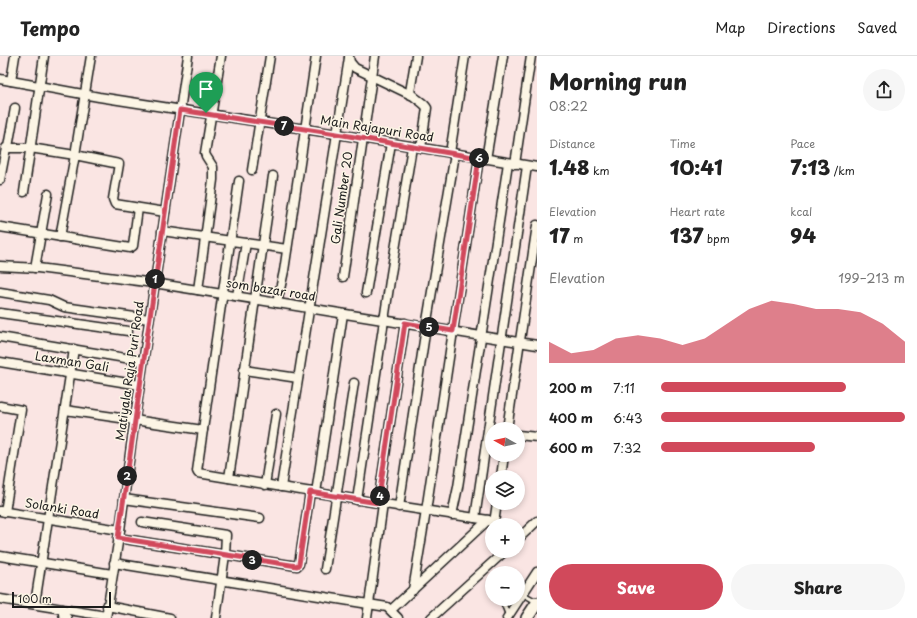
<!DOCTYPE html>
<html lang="en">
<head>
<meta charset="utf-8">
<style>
	:root { --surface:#fff; --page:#f6f6f6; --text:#222; --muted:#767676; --line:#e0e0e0; --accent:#d1495b }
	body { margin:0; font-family:"Playpen Sans",sans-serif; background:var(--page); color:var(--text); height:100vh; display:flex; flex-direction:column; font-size:15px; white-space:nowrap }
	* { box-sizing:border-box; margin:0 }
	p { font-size:13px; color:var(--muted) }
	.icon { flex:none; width:22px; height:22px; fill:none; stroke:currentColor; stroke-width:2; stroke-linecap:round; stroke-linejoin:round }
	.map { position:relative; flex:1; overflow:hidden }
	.details { display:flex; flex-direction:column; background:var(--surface); width:380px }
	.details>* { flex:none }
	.needle { width:26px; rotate:278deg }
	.fabs { position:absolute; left:485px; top:366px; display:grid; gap:8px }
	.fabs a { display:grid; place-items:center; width:40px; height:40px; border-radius:50%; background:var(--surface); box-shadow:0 2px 6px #0003; font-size:20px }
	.scale { position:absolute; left:12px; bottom:10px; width:99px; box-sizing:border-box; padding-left:4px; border:2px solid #1c1c1c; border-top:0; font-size:11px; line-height:14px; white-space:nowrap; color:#1c1c1c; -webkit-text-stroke:3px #fcf5e5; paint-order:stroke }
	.pin { position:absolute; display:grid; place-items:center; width:34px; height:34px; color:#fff; margin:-41px -17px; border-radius:50% 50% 50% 0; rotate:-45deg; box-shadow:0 0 4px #0007 }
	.pin .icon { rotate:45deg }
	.km { position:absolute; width:20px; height:20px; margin:-10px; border-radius:50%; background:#222; color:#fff; font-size:11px; line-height:20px; text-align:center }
	.round { display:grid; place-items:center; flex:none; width:42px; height:42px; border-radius:21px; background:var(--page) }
	.head { display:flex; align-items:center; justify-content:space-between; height:68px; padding:0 12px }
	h1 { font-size:22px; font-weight:800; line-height:30px }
	.figures { display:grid; grid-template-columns:repeat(3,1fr); gap:6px; height:68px; padding:4px 12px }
	.figures div { display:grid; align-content:center }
	.figures b { font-size:20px; font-weight:800 }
	.figures small { font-size:11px; font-weight:400 }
	.figures p { font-size:11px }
	.chart { height:112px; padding:8px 12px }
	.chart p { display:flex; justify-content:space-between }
	.chart svg { width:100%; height:72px; margin-top:4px; fill:var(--accent); opacity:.7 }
	.button { display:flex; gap:8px; margin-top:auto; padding:8px 12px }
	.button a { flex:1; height:46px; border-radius:24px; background:var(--accent); color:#fff; font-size:16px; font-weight:800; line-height:46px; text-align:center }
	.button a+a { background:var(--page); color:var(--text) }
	ul { padding:0 12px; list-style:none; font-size:13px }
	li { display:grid; grid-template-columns:64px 48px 1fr; align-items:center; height:30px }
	li i { height:10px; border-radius:5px; background:var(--accent) }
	header { display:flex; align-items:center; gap:24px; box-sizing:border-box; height:56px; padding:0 20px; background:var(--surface); border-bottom:1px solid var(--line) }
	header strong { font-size:19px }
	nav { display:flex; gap:22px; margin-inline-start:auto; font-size:14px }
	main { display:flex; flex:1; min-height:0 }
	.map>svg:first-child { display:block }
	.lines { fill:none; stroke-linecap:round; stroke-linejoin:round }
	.service-casing { stroke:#1c1c1c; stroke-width:7 }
	.minor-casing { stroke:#1c1c1c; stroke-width:11 }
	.secondary-casing { stroke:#1c1c1c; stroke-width:14 }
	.service { stroke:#fcf5e5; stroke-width:4 }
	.minor { stroke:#fcf5e5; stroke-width:8 }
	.secondary { stroke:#fcf5e5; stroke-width:11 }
	.route-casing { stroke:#fff; stroke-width:8 }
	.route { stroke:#d1495b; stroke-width:5 }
	.labels { text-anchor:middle; stroke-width:3; stroke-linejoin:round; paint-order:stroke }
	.street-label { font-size:12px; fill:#1c1c1c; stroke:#fcf5e5 }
</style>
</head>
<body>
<header>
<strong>Tempo</strong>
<nav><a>Map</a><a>Directions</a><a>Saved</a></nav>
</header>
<main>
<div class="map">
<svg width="537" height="562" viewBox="0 0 537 562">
	<rect width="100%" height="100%" fill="#fae5e3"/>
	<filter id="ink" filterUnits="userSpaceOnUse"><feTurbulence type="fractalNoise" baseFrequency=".025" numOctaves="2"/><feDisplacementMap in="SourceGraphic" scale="8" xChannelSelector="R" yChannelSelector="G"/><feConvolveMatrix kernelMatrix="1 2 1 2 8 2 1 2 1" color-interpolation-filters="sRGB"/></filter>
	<g filter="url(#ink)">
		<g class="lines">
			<g class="service-casing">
				<g id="service">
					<polyline points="518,537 523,538 537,546"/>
					<polyline points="506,543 504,549 508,559"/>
				</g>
			</g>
			<g class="minor-casing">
				<g id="minor">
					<path d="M 416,0 L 410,36 C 414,43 423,45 427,52 L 421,92"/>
					<polyline points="349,1 350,6 355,12 411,39"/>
					<polyline points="0,23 99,41 337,78 537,111"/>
					<polyline points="11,25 15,0"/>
					<polyline points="8,91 15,52"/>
					<polyline points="450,97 465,0"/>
					<polyline points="486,103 503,0"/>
					<polyline points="515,108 531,0"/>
					<polyline points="252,114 270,0"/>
					<polyline points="0,124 6,92 30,92 75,99 91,0"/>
					<polyline points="239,125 197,415 198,417 378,447 488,464 496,469"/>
					<polyline points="24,136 44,0"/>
					<polyline points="0,171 130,192 133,190 138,152"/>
					<polyline points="162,175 287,193"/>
					<polyline points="60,181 75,99 119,108 113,143 115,148 165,156"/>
					<polyline points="0,210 38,212 154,227 537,289"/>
					<polyline points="35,212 48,138"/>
					<polyline points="343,221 375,0"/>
					<polyline points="198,234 213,124 213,111 206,100 205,97 221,0"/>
					<polyline points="0,236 49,244 64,251 149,263"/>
					<polyline points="366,237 391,87"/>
					<polyline points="237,240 246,187"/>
					<polyline points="277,247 284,215 316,0"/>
					<polyline points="0,257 128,275"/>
					<polyline points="0,281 143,305"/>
					<polyline points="0,306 140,329"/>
					<polyline points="244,314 298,322"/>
					<polyline points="0,350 21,354 5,456"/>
					<polyline points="65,354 203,374"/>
					<polyline points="507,373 537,169"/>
					<polyline points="518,379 537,381"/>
					<polyline points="501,421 504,399"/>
					<polyline points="229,422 273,120"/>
					<polyline points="265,429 276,358"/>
					<polyline points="281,431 349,2"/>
					<polyline points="316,437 343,258"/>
					<polyline points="124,443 260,462"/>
					<polyline points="357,444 391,218 412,91"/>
					<polyline points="378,447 405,267"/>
					<polyline points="399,451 426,271 455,98"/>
					<polyline points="0,455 120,474"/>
					<polyline points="452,459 458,431 508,107"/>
					<polyline points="475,462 527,110"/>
					<polyline points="142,466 226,479 225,499 216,562"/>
					<polyline points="494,467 497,447"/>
					<polyline points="118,482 297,510 299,508 310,436"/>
					<polyline points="518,483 537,465"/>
					<polyline points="0,500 112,518"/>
					<polyline points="114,507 387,551 398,562"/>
					<polyline points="325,513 354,327"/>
					<polyline points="413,534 426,455 479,102"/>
					<polyline points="0,543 106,560"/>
					<polyline points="35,548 74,293"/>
					<polyline points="107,550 170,562"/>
					<polyline points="63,553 63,558 67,562"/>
					<polyline points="391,554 488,464"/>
					<polyline points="106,562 120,474 131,390 188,0"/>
					<polyline points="367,562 383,448"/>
					<polyline points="431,562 505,495"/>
					<polyline points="507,562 537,516"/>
				</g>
			</g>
			<g class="secondary-casing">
				<polyline id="secondary" points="527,562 537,547"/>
			</g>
			<use href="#service" class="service"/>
			<use href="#minor" class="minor"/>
			<use href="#secondary" class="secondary"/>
		</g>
	</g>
	<g class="lines" filter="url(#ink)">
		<g class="route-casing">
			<polygon id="route" points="180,54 337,78 479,102 453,275 405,267 378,447 310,436 299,508 297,510 118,482"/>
		</g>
		<use href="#route" class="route"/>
	</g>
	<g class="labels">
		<g class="street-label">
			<text transform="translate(377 73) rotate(9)" y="4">Main Rajapuri Road</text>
			<text transform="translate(342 142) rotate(-82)" y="4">Gali Number 20</text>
			<text transform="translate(271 234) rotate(9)" y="4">som bazar road</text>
			<text transform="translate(72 306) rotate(9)" y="4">Laxman Gali</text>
			<text transform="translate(130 315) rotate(-82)" y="4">Matiyala Raja Puri Road</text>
			<text transform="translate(62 453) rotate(9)" y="4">Solanki Road</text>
		</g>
	</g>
</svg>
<div class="fabs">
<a><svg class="needle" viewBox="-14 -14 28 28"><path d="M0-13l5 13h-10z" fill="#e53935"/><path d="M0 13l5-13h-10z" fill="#767676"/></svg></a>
<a><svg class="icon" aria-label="layers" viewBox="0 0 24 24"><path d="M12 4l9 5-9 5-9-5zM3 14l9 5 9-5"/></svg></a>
<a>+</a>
<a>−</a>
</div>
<div class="scale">100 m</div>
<div class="pin" style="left:206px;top:57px;background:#1e9e55"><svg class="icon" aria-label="arrive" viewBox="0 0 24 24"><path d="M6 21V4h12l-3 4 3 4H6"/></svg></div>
<b class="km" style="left:155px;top:223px">1</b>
<b class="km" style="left:127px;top:420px">2</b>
<b class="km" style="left:252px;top:504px">3</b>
<b class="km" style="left:380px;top:440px">4</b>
<b class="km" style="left:429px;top:271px">5</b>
<b class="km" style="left:479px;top:102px">6</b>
<b class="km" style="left:284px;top:70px">7</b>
</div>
<section class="details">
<div class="head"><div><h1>Morning run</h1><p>08:22</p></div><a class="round"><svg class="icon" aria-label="share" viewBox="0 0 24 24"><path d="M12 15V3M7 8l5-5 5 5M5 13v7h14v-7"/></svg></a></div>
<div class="figures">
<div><p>Distance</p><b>1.48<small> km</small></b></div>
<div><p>Time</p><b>10:41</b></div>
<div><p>Pace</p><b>7:13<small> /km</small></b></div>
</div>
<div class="figures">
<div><p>Elevation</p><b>17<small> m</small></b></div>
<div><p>Heart rate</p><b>137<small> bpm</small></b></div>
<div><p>kcal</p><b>94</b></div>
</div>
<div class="chart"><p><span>Elevation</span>199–213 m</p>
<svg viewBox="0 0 160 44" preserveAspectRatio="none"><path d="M0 44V31L10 38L20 36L30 29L40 27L50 29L60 33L70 29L80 20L90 11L100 6L110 8L120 11L130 11L140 13L150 20L160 31V44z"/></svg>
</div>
<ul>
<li><b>200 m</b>7:11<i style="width:76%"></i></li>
<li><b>400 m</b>6:43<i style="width:100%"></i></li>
<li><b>600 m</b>7:32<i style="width:63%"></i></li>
</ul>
<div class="button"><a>Save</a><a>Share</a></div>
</section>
</main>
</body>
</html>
